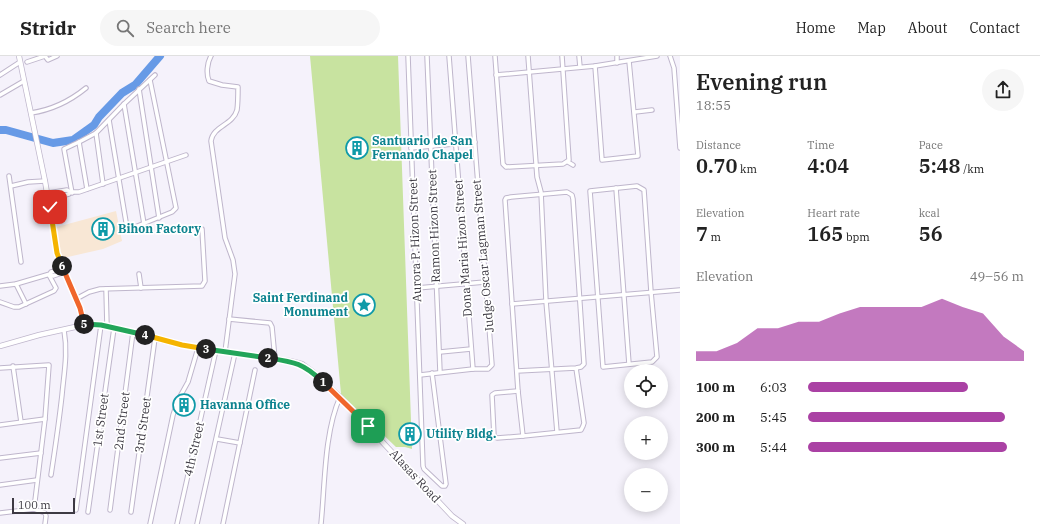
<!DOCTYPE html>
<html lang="en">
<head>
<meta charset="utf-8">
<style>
	:root { --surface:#fff; --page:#f6f6f6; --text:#222; --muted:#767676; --line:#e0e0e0; --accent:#aa41a4 }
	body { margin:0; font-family:"IBM Plex Serif",serif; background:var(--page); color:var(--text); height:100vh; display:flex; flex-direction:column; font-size:15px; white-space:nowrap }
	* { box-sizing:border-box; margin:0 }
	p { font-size:13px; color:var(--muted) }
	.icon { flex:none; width:22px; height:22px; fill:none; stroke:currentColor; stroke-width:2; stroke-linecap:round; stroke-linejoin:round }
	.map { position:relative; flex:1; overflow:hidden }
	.drawer { display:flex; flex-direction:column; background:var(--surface); width:360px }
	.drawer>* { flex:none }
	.controls { position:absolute; left:624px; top:308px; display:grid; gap:8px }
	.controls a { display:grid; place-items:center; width:44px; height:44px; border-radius:50%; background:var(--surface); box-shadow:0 2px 10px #0003; font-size:20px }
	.scale { position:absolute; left:12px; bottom:10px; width:63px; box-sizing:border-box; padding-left:4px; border:2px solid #3d3a43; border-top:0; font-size:11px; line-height:14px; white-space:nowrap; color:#3d3a43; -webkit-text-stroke:3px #fff; paint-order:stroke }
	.pin { position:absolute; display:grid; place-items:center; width:34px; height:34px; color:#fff; margin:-17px; border-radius:8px; box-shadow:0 2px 6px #0006 }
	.km { position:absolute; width:20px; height:20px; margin:-10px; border-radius:50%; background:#222; color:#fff; font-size:11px; line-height:20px; text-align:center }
	.round { display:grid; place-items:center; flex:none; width:42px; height:42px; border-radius:21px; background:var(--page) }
	.head { display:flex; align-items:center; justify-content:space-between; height:68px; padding:0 16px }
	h1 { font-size:22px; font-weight:600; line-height:30px }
	.stats { display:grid; grid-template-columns:repeat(3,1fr); gap:6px; height:68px; padding:4px 16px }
	.stats div { display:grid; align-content:center }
	.stats b { font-size:20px; font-weight:600 }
	.stats small { font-size:11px; font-weight:400 }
	.stats p { font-size:11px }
	.chart { height:112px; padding:8px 16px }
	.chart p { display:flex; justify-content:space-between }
	.chart svg { width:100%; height:72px; margin-top:4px; fill:var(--accent); opacity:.7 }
	ul { padding:0 16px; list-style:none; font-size:13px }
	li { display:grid; grid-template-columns:64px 48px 1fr; align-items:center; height:30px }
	li i { height:10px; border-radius:5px; background:var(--accent) }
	header { display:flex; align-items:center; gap:24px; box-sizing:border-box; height:56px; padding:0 20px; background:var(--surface); border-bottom:1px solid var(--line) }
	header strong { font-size:19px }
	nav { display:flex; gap:22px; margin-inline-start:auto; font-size:14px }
	.search { width:280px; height:36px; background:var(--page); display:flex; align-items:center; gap:10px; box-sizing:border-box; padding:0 14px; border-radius:22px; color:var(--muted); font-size:15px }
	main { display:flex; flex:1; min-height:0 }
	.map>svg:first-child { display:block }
	.industrial { fill:#f8e7d5 }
	.green { fill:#c8e3a0 }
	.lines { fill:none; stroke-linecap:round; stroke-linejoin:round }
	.river { stroke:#679ae6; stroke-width:8 }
	.minor-casing { stroke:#bfb6cc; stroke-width:5.5 }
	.tertiary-casing { stroke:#bfb6cc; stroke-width:6 }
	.minor { stroke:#fff; stroke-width:3.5 }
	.tertiary { stroke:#fff; stroke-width:4.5 }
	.split-1-casing { stroke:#fff; stroke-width:8 }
	.split-2-casing { stroke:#fff; stroke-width:8 }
	.split-3-casing { stroke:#fff; stroke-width:8 }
	.split-4-casing { stroke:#fff; stroke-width:8 }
	.split-5-casing { stroke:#fff; stroke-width:8 }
	.split-6-casing { stroke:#fff; stroke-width:8 }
	.split-7-casing { stroke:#fff; stroke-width:8 }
	.split-1 { stroke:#f0652b; stroke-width:5 }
	.split-2 { stroke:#22a559; stroke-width:5 }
	.split-3 { stroke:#22a559; stroke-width:5 }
	.split-4 { stroke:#f5b400; stroke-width:5 }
	.split-5 { stroke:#22a559; stroke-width:5 }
	.split-6 { stroke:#f0652b; stroke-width:5 }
	.split-7 { stroke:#f5b400; stroke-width:5 }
	.labels { text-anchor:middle; stroke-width:3.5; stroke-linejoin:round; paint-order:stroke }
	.culture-label { font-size:12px; font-weight:bold; fill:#0d838f; stroke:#fff; text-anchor:start }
	.street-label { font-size:12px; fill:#3d3a43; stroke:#fff }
</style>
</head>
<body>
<header>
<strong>Stridr</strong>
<div class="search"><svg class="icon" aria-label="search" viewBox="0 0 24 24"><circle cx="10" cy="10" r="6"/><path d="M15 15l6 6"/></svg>Search here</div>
<nav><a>Home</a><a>Map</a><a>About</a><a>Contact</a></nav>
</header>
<main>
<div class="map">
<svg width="680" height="468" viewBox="0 0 680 468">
	<rect width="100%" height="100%" fill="#f5f2fb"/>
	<polygon class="industrial" points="116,155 122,185 103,193 59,203 53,172"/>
	<polygon class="green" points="310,0 398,0 412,393 405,391 396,391 341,338"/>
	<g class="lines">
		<polyline class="river" points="0,74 6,74 53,87 73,84 94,69 99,61 122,37 135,29 160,0"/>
		<g class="minor-casing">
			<g id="minor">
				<polyline points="45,0 48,4 57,0"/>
				<path d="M 211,0 C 207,7 206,18 209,25 L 222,29 L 238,31 C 238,38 238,47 237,54 C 233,69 213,70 211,85 L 225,182 L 233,204 L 235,218 L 225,296"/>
				<polyline points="408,0 423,410 424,413 442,430 445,430 446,428 432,317"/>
				<polyline points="427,0 440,316"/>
				<polyline points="449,0 473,313"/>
				<polyline points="495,0 503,108 506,111 563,108 569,104 562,0"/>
				<polyline points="528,0 537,121 541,136 546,245 557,376"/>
				<polyline points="579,0 580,11"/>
				<polyline points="617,0 617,7"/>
				<polyline points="670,0 674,12 680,92"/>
				<polyline points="27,6 45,0"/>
				<polyline points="595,10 602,104 638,100 629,5"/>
				<polyline points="0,19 20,6"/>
				<polyline points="496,19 595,10 657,0"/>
				<polyline points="139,33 159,162"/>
				<polyline points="0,39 24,25"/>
				<polyline points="124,48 144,168"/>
				<polyline points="635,56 652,54"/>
				<path d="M 31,57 C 51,54 70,45 86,32"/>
				<polyline points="109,64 127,172 130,173 172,156 176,152 150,24"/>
				<polyline points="96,77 103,128"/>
				<polyline points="79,86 87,133"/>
				<polyline points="411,92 475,86"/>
				<polyline points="568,106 573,109"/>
				<polyline points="9,120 21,206"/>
				<polyline points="11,130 28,126 45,125"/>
				<polygon points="637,130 644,134 651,236 657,301 652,306 603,311 590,135"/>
				<polyline points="616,132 629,308"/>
				<polyline points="48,137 67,134 70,136 79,136 186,99"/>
				<polyline points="72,137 64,93 79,86 96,77 124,48 155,19"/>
				<polyline points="49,143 69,138 70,136"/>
				<polyline points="50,218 53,220 65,216"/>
				<polyline points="139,218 141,232"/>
				<polyline points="16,228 26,248"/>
				<polyline points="0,230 16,228 50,218 51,216 63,213"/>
				<polyline points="417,232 485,226"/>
				<polyline points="106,233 107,270"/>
				<polyline points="76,243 89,236 100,233 202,230 205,225 202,173"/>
				<polyline points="0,246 14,251 19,251 54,235 56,232 49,219"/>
				<polyline points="512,248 680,234"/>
				<polyline points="229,263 270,267 272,271 275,303"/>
				<polyline points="440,296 471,293"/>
				<polyline points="13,310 21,366"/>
				<polyline points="0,312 49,309 45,363 34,453 45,457 46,460 45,468"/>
				<polyline points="517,315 576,312 581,311 584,308 573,143 572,139 567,136 511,141 506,142 505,144 518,335 523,380 581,374 583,370 584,367 576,312"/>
				<polyline points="420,319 473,313 488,313 492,309 468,0"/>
				<polyline points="518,335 495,337 492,339 494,380 497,382 523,380"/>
				<polyline points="0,369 45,363"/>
				<polyline points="217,383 240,387"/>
				<polyline points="0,402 41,397"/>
				<path d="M 51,419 C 55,393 59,366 62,339 C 64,317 68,297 64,274"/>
				<polyline points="0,429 37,424"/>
				<polyline points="76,454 101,269"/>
				<polyline points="110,454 133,276"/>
				<polyline points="88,456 114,272"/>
				<polyline points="131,456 155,282"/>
				<polyline points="0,457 34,453"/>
				<polyline points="150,468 173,359 178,344 188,326 198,292"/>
				<polyline points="177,468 216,294"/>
				<polyline points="197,468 235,297"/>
				<polyline points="223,468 255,314"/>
				<path d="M 321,468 C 325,429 324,377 340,341"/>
			</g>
		</g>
		<g class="tertiary-casing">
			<g id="tertiary">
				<polyline points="19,0 45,125 57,197 80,253 84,269"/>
				<polyline points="0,290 39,279 84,269 101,269 182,289 290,305 302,308 313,316 340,341 452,460 463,468"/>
			</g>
		</g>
		<use href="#minor" class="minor"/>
		<use href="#tertiary" class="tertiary"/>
	</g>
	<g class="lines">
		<g class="split-1-casing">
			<polyline id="split-1" points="323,326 368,370"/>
		</g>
		<g class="split-2-casing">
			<path id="split-2" d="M 268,302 C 295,306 303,307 323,326"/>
		</g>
		<g class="split-3-casing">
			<polyline id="split-3" points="206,293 268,302"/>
		</g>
		<g class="split-4-casing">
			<polyline id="split-4" points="145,279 182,289 206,293"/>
		</g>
		<g class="split-5-casing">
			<polyline id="split-5" points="84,268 101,269 145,279"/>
		</g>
		<g class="split-6-casing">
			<polyline id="split-6" points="62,210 80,252 84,268"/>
		</g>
		<g class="split-7-casing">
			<polyline id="split-7" points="50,151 57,197 62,210"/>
		</g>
		<use href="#split-1" class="split-1"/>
		<use href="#split-2" class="split-2"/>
		<use href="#split-3" class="split-3"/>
		<use href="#split-4" class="split-4"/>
		<use href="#split-5" class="split-5"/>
		<use href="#split-6" class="split-6"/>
		<use href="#split-7" class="split-7"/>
	</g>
	<defs>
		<g id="building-ring" transform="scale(1.15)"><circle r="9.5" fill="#fff" stroke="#0f9aa8" stroke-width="1.5"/><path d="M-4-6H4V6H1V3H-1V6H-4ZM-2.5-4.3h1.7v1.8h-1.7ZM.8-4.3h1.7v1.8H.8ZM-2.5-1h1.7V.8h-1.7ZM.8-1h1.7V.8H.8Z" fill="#0f9aa8"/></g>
		<g id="sight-ring" transform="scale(1.15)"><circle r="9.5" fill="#fff" stroke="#0f9aa8" stroke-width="1.5"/><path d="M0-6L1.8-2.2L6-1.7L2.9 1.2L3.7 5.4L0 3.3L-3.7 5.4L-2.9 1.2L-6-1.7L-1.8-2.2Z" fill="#0f9aa8"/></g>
	</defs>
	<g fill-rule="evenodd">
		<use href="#building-ring" x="357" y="92"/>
		<use href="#building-ring" x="103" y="173"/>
		<use href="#sight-ring" x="364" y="249"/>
		<use href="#building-ring" x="184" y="349"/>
		<use href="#building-ring" x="410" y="378"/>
	</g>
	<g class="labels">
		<g class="culture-label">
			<text x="372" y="89">Santuario de San<tspan x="372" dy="14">Fernando Chapel</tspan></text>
			<text x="118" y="177">Bihon Factory</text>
			<text x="348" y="246" text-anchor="end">Saint Ferdinand<tspan x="348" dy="14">Monument</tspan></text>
			<text x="200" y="353">Havanna Office</text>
			<text x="426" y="382">Utility Bldg.</text>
		</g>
		<g class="street-label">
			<text transform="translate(434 170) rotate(-92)" y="4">Ramon Hizon Street</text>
			<text transform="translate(415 184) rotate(-92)" y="4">Aurora P. Hizon Street</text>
			<text transform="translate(463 192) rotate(-94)" y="4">Dona Maria Hizon Street</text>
			<text transform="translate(483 200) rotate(-95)" y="4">Judge Oscar Lagman Street</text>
			<text transform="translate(101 364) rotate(-82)" y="4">1st Street</text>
			<text transform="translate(122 365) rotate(-83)" y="4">2nd Street</text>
			<text transform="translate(143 369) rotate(-82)" y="4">3rd Street</text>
			<text transform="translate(194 393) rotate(-77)" y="4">4th Street</text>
			<text transform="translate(415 420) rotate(47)" y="4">Alasas Road</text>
		</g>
	</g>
</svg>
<div class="controls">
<a><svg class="icon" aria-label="locate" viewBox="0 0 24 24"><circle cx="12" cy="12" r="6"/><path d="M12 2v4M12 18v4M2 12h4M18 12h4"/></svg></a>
<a>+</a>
<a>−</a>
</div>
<div class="scale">100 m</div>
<div class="pin" style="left:368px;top:370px;background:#1e9e55"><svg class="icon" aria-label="arrive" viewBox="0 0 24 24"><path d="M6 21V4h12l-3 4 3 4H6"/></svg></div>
<div class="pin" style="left:50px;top:151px;background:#d93025"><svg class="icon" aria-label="check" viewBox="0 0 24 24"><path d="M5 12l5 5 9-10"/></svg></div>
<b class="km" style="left:323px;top:326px">1</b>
<b class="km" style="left:268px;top:302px">2</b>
<b class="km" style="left:206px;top:293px">3</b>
<b class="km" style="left:145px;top:279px">4</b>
<b class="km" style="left:84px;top:268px">5</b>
<b class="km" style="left:62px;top:210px">6</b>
</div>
<section class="drawer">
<div class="head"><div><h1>Evening run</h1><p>18:55</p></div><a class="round"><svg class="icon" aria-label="share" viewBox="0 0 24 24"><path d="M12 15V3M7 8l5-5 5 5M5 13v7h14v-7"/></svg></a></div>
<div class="stats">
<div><p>Distance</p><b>0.70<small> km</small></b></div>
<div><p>Time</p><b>4:04</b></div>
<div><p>Pace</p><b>5:48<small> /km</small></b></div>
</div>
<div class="stats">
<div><p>Elevation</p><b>7<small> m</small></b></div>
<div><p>Heart rate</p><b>165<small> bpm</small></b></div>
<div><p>kcal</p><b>56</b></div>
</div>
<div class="chart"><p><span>Elevation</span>49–56 m</p>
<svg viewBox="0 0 160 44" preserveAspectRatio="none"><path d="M0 44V38L10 38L20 33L30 24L40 24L50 20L60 20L70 15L80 11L90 11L100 11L110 11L120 6L130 11L140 15L150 29L160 38V44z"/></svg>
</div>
<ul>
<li><b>100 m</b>6:03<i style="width:74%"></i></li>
<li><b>200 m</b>5:45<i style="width:91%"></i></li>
<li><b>300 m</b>5:44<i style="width:92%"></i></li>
</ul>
</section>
</main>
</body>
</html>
